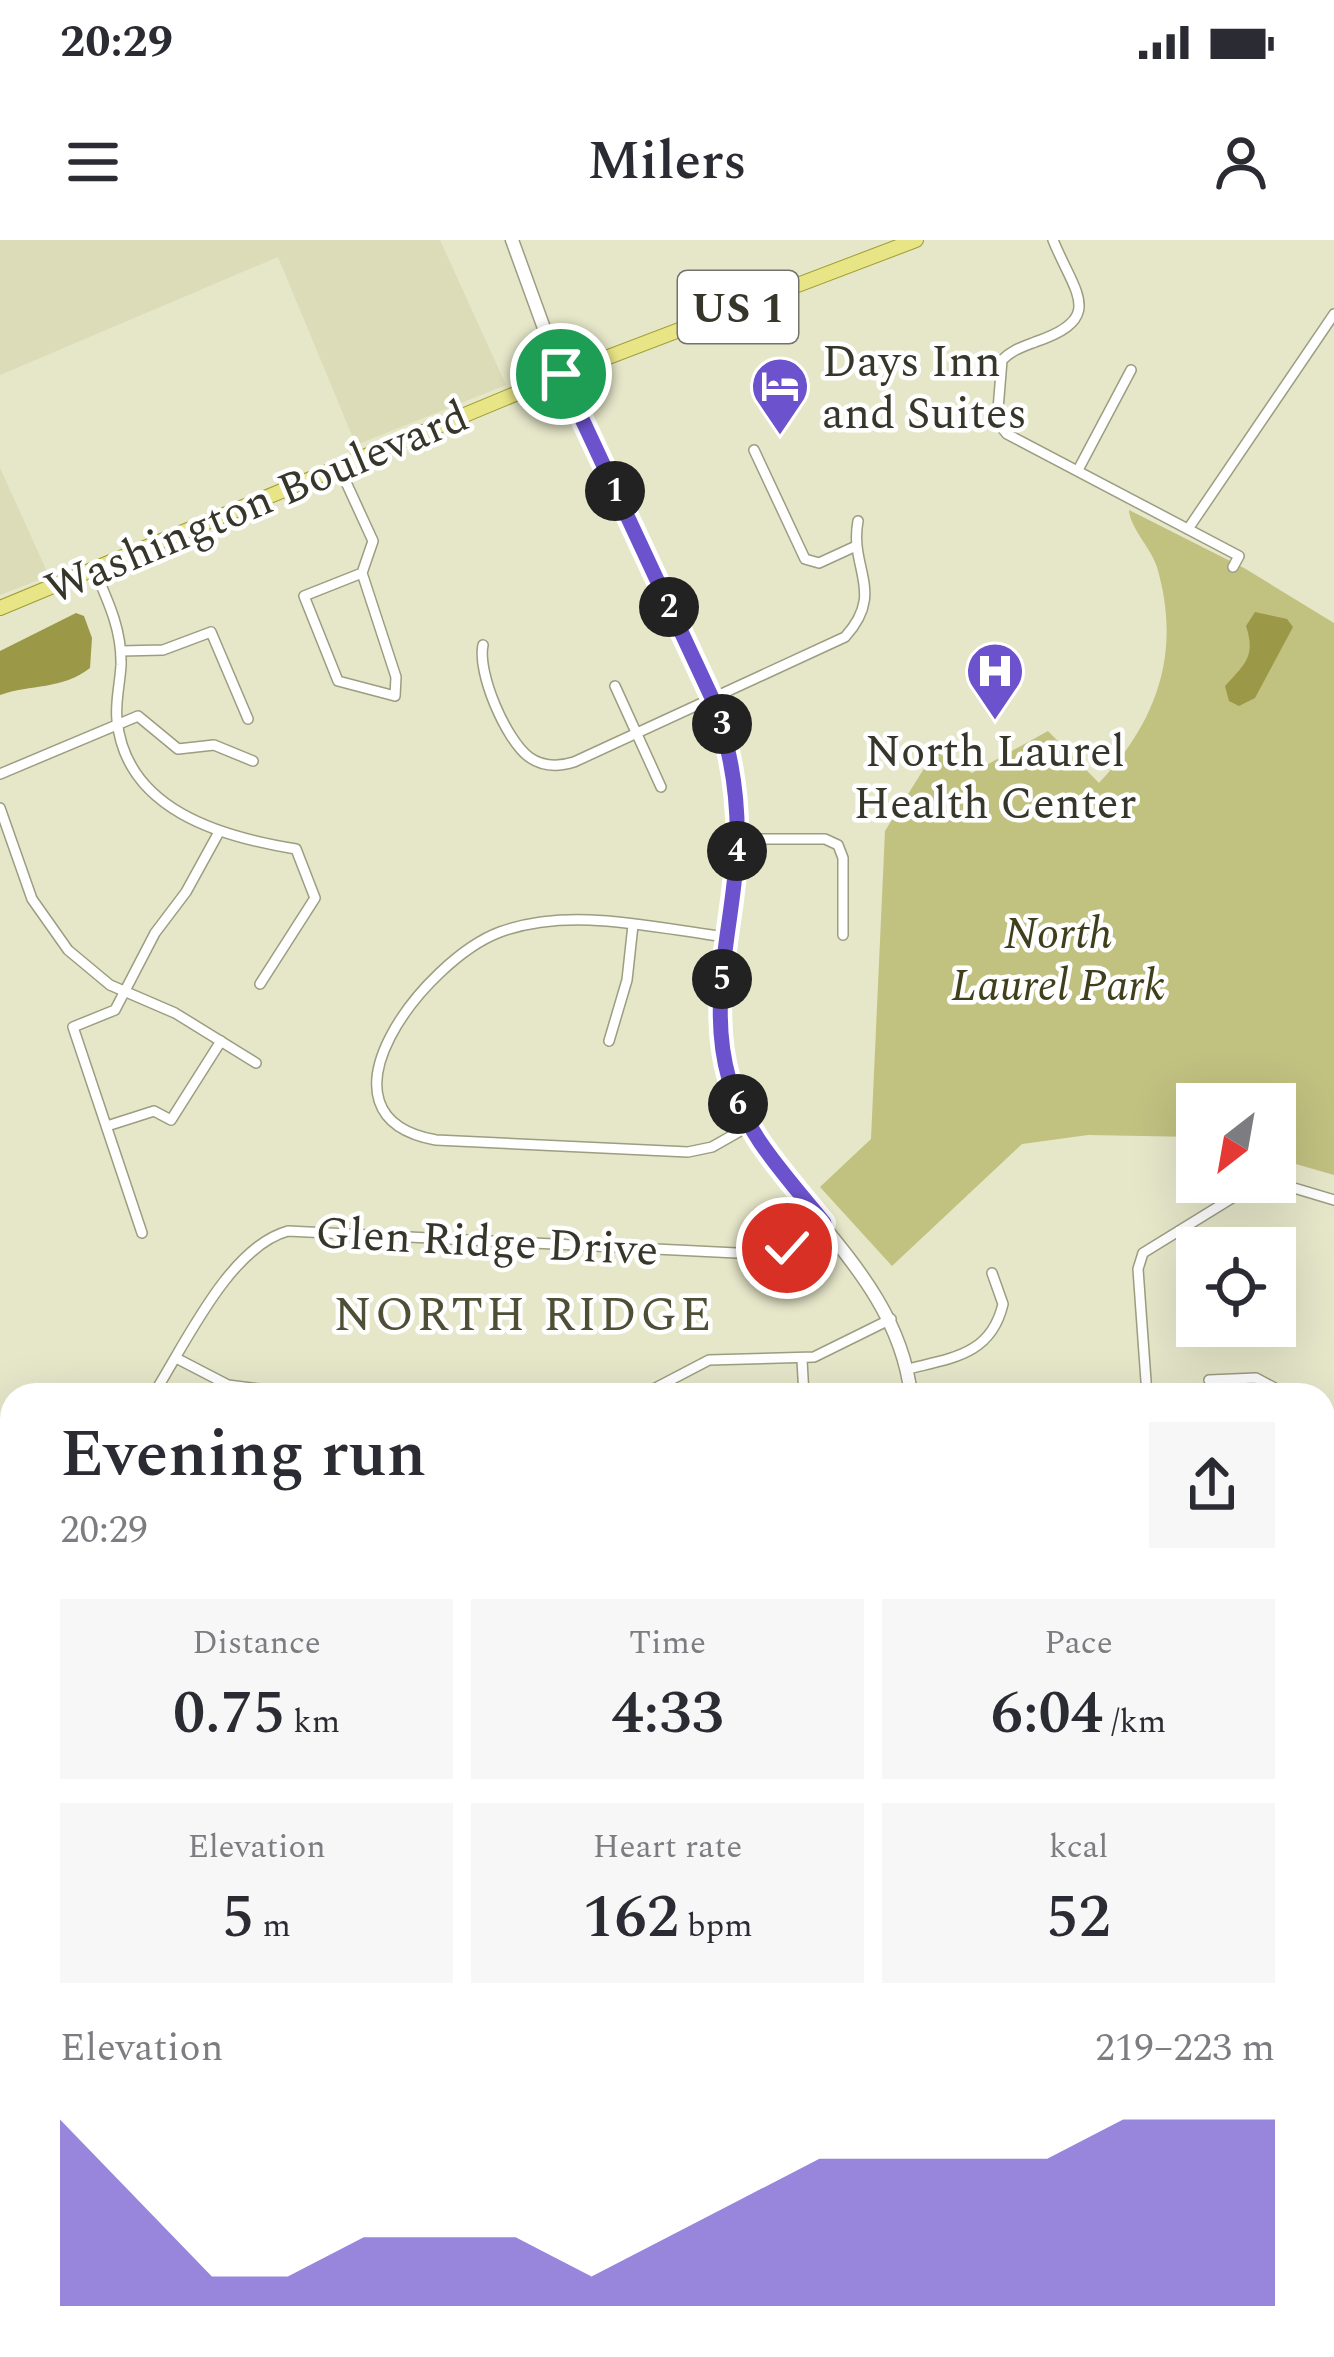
<!DOCTYPE html>
<html lang="en">
<head>
<meta charset="utf-8">
<style>
	:root { --surface:#fff; --page:#f7f7f7; --text:#2b2b33; --muted:#7c7c81; --accent:#6c53cd }
	body { margin:0; font-family:Spectral,serif; background:var(--page); color:var(--text); height:100vh; display:flex; flex-direction:column; font-size:45px; white-space:nowrap }
	* { box-sizing:border-box; margin:0 }
	p { font-size:39px; color:var(--muted) }
	.icon { flex:none; width:66px; height:66px; fill:none; stroke:currentColor; stroke-width:2; stroke-linecap:round; stroke-linejoin:round }
	.map { position:relative; flex:1; overflow:hidden }
	.details { position:absolute; left:0px; top:1143px; width:1335px; height:975px; display:flex; flex-direction:column; background:var(--surface); border-radius:36px 36px 0 0; box-shadow:0 12px 48px #0002 }
	.details>* { flex:none }
	.needle { width:78px; rotate:211deg }
	.buttons { position:absolute; left:1176px; top:843px; display:grid; gap:24px }
	.buttons a { display:grid; place-items:center; width:120px; height:120px; border-radius:0px; background:var(--surface); box-shadow:0 12px 48px #0002; font-size:60px }
	.pin { position:absolute; display:grid; place-items:center; width:102px; height:102px; color:#fff; margin:-51px; border:6px solid #fff; border-radius:50%; box-shadow:0 3px 12px #0007 }
	.km { position:absolute; width:60px; height:60px; margin:-30px; border-radius:50%; background:#222; color:#fff; font-size:33px; line-height:60px; text-align:center }
	.round { display:grid; place-items:center; flex:none; width:126px; height:126px; border-radius:0px; background:var(--page) }
	.head { display:flex; align-items:center; justify-content:space-between; height:204px; padding:0 60px }
	h1 { font-size:66px; font-weight:600; line-height:90px }
	.figures { display:grid; grid-template-columns:repeat(3,1fr); gap:18px; height:204px; padding:12px 60px }
	.figures div { display:grid; align-content:center; border-radius:0px; background:var(--page); text-align:center }
	.figures b { font-size:60px; font-weight:600 }
	.figures small { font-size:33px; font-weight:400 }
	.figures p { font-size:33px }
	.chart { height:336px; padding:24px 60px }
	.chart p { display:flex; justify-content:space-between }
	.chart svg { width:100%; height:216px; margin-top:12px; fill:var(--accent); opacity:.7 }
	.status { display:flex; justify-content:space-between; align-items:center; height:84px; padding:0 60px; background:var(--surface); direction:ltr }
	.status svg { height:33px; fill:currentColor }
	header { display:flex; justify-content:space-between; align-items:center; height:156px; padding:0 60px; background:var(--surface); font-size:54px; font-weight:600 }
	.map>svg:first-child { display:block }
	.built { fill:#dcdcb8 }
	.green { fill:#c1c180 }
	.water { fill:#9b9947 }
	.lines { fill:none; stroke-linecap:round; stroke-linejoin:round }
	.stream { stroke:#9b9947; stroke-width:3 }
	.street-casing { stroke:#9c9d81; stroke-width:12 }
	.secondary-casing { stroke:#9c9d81; stroke-width:15 }
	.primary-casing { stroke:#9f9d32; stroke-width:16 }
	.street { stroke:#fff; stroke-width:9 }
	.secondary { stroke:#fff; stroke-width:12 }
	.primary { stroke:#e8e586; stroke-width:14 }
	.route-casing { stroke:#fff; stroke-width:24 }
	.route { stroke:#6c53cd; stroke-width:15 }
	.labels { text-anchor:middle; stroke-width:9; stroke-linejoin:round; paint-order:stroke }
	.shield { fill:#fff; stroke:#72726b; stroke-width:3 }
	.shield-label { font-size:42px; font-weight:bold; fill:#36362b }
	.poi-label { font-size:45px; fill:#36362b; stroke:#fff; text-anchor:start }
	.street-label { font-size:45px; fill:#36362b; stroke:#fff }
	.park-label { font-size:45px; font-style:italic; fill:#403f1b; stroke:#fff }
	.neighbourhood-label { font-size:48px; letter-spacing:3px; fill:#4f4f36; stroke:#fff }
</style>
</head>
<body>
<div class="status"><b>20:29</b><svg viewBox="0 0 49 12"><path d="M0 12V9h3v3zM5 12V6h3v6zM10 12V3h3v9zM15 12V0h3v12zM26 1h20v11H26zM47 4h2v5h-2z"/></svg></div>
<header><svg class="icon" aria-label="menu" viewBox="0 0 24 24"><path d="M4 6h16M4 12h16M4 18h16"/></svg>Milers<svg class="icon" aria-label="person" viewBox="0 0 24 24"><circle cx="12" cy="8" r="4"/><path d="M4 21q1-7 8-7t8 7"/></svg></header>
<div class="map">
<svg width="1334" height="2117" viewBox="0 0 1334 2117">
	<rect width="100%" height="100%" fill="#e6e6c9"/>
	<g class="built">
		<polygon points="0,0 440,0 506,145 356,205 278,17 0,135"/>
		<polygon points="0,228 49,336 0,355"/>
		<polygon points="1334,2035 1334,2117 1132,2117 1128,2106 1323,2106 1323,2037"/>
	</g>
	<g class="green">
		<path d="M 1129,270 L 1244,328 L 1334,383 L 1334,935 L 1275,918 L 1275,864 L 1197,864 L 1197,897 L 1088,895 L 1022,904 L 892,1026 L 820,947 L 871,899 L 885,591 L 935,511 L 972,533 L 1048,491 L 1099,543 C 1157,481 1182,413 1157,327 C 1151,308 1130,288 1129,270 Z"/>
		<polygon points="0,1426 12,1446 12,1719 0,1699"/>
		<polygon points="12,1825 12,2061 0,2059 0,1832"/>
		<polygon points="121,2106 409,2106 416,2117 121,2117"/>
	</g>
	<g class="water">
		<path d="M 1255,372 L 1287,379 L 1293,387 L 1255,458 L 1239,466 L 1229,461 L 1225,446 C 1245,424 1256,416 1246,386 Z"/>
		<path d="M 76,373 L 84,376 L 92,398 L 90,428 C 62,450 31,444 0,455 L 0,411 Z"/>
	</g>
	<g class="lines">
		<g class="stream">
			<polyline points="0,1408 12,1403"/>
			<polyline points="0,1993 12,1993"/>
			<polyline points="182,2117 188,2106"/>
		</g>
		<g class="street-casing">
			<g id="street">
				<path d="M 1053,0 C 1075,54 1106,78 1035,102 C 1022,107 1012,110 1002,120 L 997,182 L 1007,194 L 1239,316 L 1233,327"/>
				<polyline points="754,210 805,319 819,323 856,306"/>
				<polyline points="339,227 373,301 362,333 396,437 395,456 338,441 304,356 362,333"/>
				<polyline points="1078,230 1131,130"/>
				<polyline points="1188,289 1334,74"/>
				<path d="M 94,329 C 108,361 122,390 121,425 C 120,444 115,462 117,480 C 126,570 221,597 296,609 L 315,658 L 260,744"/>
				<path d="M 483,405 C 477,433 506,500 529,517 C 543,527 558,527 574,522 L 845,397 C 886,352 849,329 858,281"/>
				<polyline points="121,411 163,410 211,392 248,479"/>
				<polyline points="615,446 661,547"/>
				<polyline points="0,534 138,476 178,509 214,505 253,521"/>
				<polyline points="0,568 32,659 68,710 110,745 175,773 256,823"/>
				<polyline points="737,599 825,599 838,605 843,618 843,695"/>
				<path d="M 726,697 C 654,688 571,666 500,692 C 425,720 303,876 436,900 L 688,912 L 712,907 L 749,886"/>
				<polyline points="609,801 627,740 633,685"/>
				<polyline points="107,886 154,871 171,880 221,801"/>
				<polyline points="1274,942 1334,960"/>
				<polyline points="142,993 73,787 115,770 155,693 186,652 219,592"/>
				<polyline points="176,1118 228,1145 305,1155"/>
				<polyline points="802,1120 804,1155"/>
				<path d="M 908,1129 C 952,1118 991,1115 1003,1064 L 992,1033"/>
				<polyline points="1209,1140 1256,1138 1288,1155"/>
				<path d="M 153,1155 C 185,1105 229,1007 288,991 L 757,1014 L 787,1008 L 824,983"/>
				<polyline points="642,1155 709,1120 814,1117 891,1079"/>
				<polyline points="1147,1155 1138,1029 1143,1013 1255,944 1268,942"/>
				<polyline points="1323,1176 1334,1183"/>
				<polyline points="1333,1207 1334,1187"/>
				<polyline points="1323,1621 1334,1619"/>
				<polyline points="1323,1769 1334,1767"/>
				<polyline points="0,1775 12,1768"/>
				<polyline points="1323,2020 1334,2018"/>
				<polyline points="616,2106 619,2117"/>
				<polyline points="718,2106 723,2117"/>
				<polyline points="995,2117 1012,2106"/>
			</g>
		</g>
		<g class="secondary-casing">
			<g id="secondary">
				<path d="M 512,0 L 561,135 L 712,458 C 732,509 742,564 736,619 C 729,692 706,772 731,844 C 771,961 896,1025 911,1155"/>
				<polyline points="1323,1745 1334,1743"/>
				<polyline points="1100,2106 1103,2117"/>
			</g>
		</g>
		<g class="primary-casing">
			<polyline id="primary" points="0,368 561,135 916,0"/>
		</g>
		<use href="#street" class="street"/>
		<use href="#secondary" class="secondary"/>
		<use href="#primary" class="primary"/>
	</g>
	<g class="lines">
		<g class="route-casing">
			<path id="route" d="M 561,134 L 712,458 C 731,507 739,558 737,611 C 733,687 707,763 729,839 C 745,894 789,939 824,983 L 787,1008"/>
		</g>
		<use href="#route" class="route"/>
	</g>
	<defs>
		<g id="hotel-pin" transform="scale(3)"><path d="M0 17L-7.5 6A9.5 9.5 0 1 1 7.5 6Z" fill="#6c53cd" stroke="#fff"/><path d="M-6-4.5h1.5V1H6V5H4.5V3h-9V5H-6ZM-4 0a1.8 1.8 0 1 1 3.6 0ZM.5 0V-2.5h3Q6-2.5 6 0Z" fill="#fff"/></g>
		<g id="hospital-pin" transform="scale(3)"><path d="M0 17L-7.5 6A9.5 9.5 0 1 1 7.5 6Z" fill="#6c53cd" stroke="#fff"/><path d="M-5-5h3v3.5h4V-5h3V5h-3V1.5h-4V5h-3Z" fill="#fff"/></g>
	</defs>
	<g fill-rule="evenodd">
		<use href="#hotel-pin" x="780" y="146"/>
		<use href="#hospital-pin" x="995" y="431"/>
	</g>
	<g class="labels">
		<rect class="shield" x="678" y="31" width="120" height="72" rx="9"/>
		<g class="shield-label">
			<text x="738" y="82">US 1</text>
		</g>
		<g class="poi-label">
			<text x="822" y="136">Days Inn<tspan x="822" dy="52">and Suites</tspan></text>
			<text x="995" y="526" text-anchor="middle">North Laurel<tspan x="995" dy="52">Health Center</tspan></text>
		</g>
		<g class="street-label">
			<text transform="translate(256 261) rotate(-23)" y="16">Washington Boulevard</text>
			<text transform="translate(487 1000) rotate(3)" y="16">Glen Ridge Drive</text>
		</g>
		<g class="park-label">
			<text x="1058" y="708">North<tspan x="1058" dy="52">Laurel Park</tspan></text>
		</g>
		<g class="neighbourhood-label">
			<text x="524" y="1090">NORTH RIDGE</text>
		</g>
	</g>
</svg>
<div class="buttons">
<a><svg class="needle" viewBox="-14 -14 28 28"><path d="M0-13l5 13h-10z" fill="#e53935"/><path d="M0 13l5-13h-10z" fill="#7c7c81"/></svg></a>
<a><svg class="icon" aria-label="locate" viewBox="0 0 24 24"><circle cx="12" cy="12" r="6"/><path d="M12 2v4M12 18v4M2 12h4M18 12h4"/></svg></a>
</div>
<div class="pin" style="left:561px;top:134px;background:#1e9e55"><svg class="icon" aria-label="arrive" viewBox="0 0 24 24"><path d="M6 21V4h12l-3 4 3 4H6"/></svg></div>
<div class="pin" style="left:787px;top:1008px;background:#d93025"><svg class="icon" aria-label="check" viewBox="0 0 24 24"><path d="M5 12l5 5 9-10"/></svg></div>
<b class="km" style="left:615px;top:251px">1</b>
<b class="km" style="left:669px;top:367px">2</b>
<b class="km" style="left:722px;top:484px">3</b>
<b class="km" style="left:737px;top:611px">4</b>
<b class="km" style="left:722px;top:739px">5</b>
<b class="km" style="left:738px;top:864px">6</b>
<section class="details">
<div class="head"><div><h1>Evening run</h1><p>20:29</p></div><a class="round"><svg class="icon" aria-label="share" viewBox="0 0 24 24"><path d="M12 15V3M7 8l5-5 5 5M5 13v7h14v-7"/></svg></a></div>
<div class="figures">
<div><p>Distance</p><b>0.75<small> km</small></b></div>
<div><p>Time</p><b>4:33</b></div>
<div><p>Pace</p><b>6:04<small> /km</small></b></div>
</div>
<div class="figures">
<div><p>Elevation</p><b>5<small> m</small></b></div>
<div><p>Heart rate</p><b>162<small> bpm</small></b></div>
<div><p>kcal</p><b>52</b></div>
</div>
<div class="chart"><p><span>Elevation</span>219–223 m</p>
<svg viewBox="0 0 160 44" preserveAspectRatio="none"><path d="M0 44V6L10 22L20 38L30 38L40 30L50 30L60 30L70 38L80 30L90 22L100 14L110 14L120 14L130 14L140 6L150 6L160 6V44z"/></svg>
</div>
</section>
</div>
</body>
</html>
